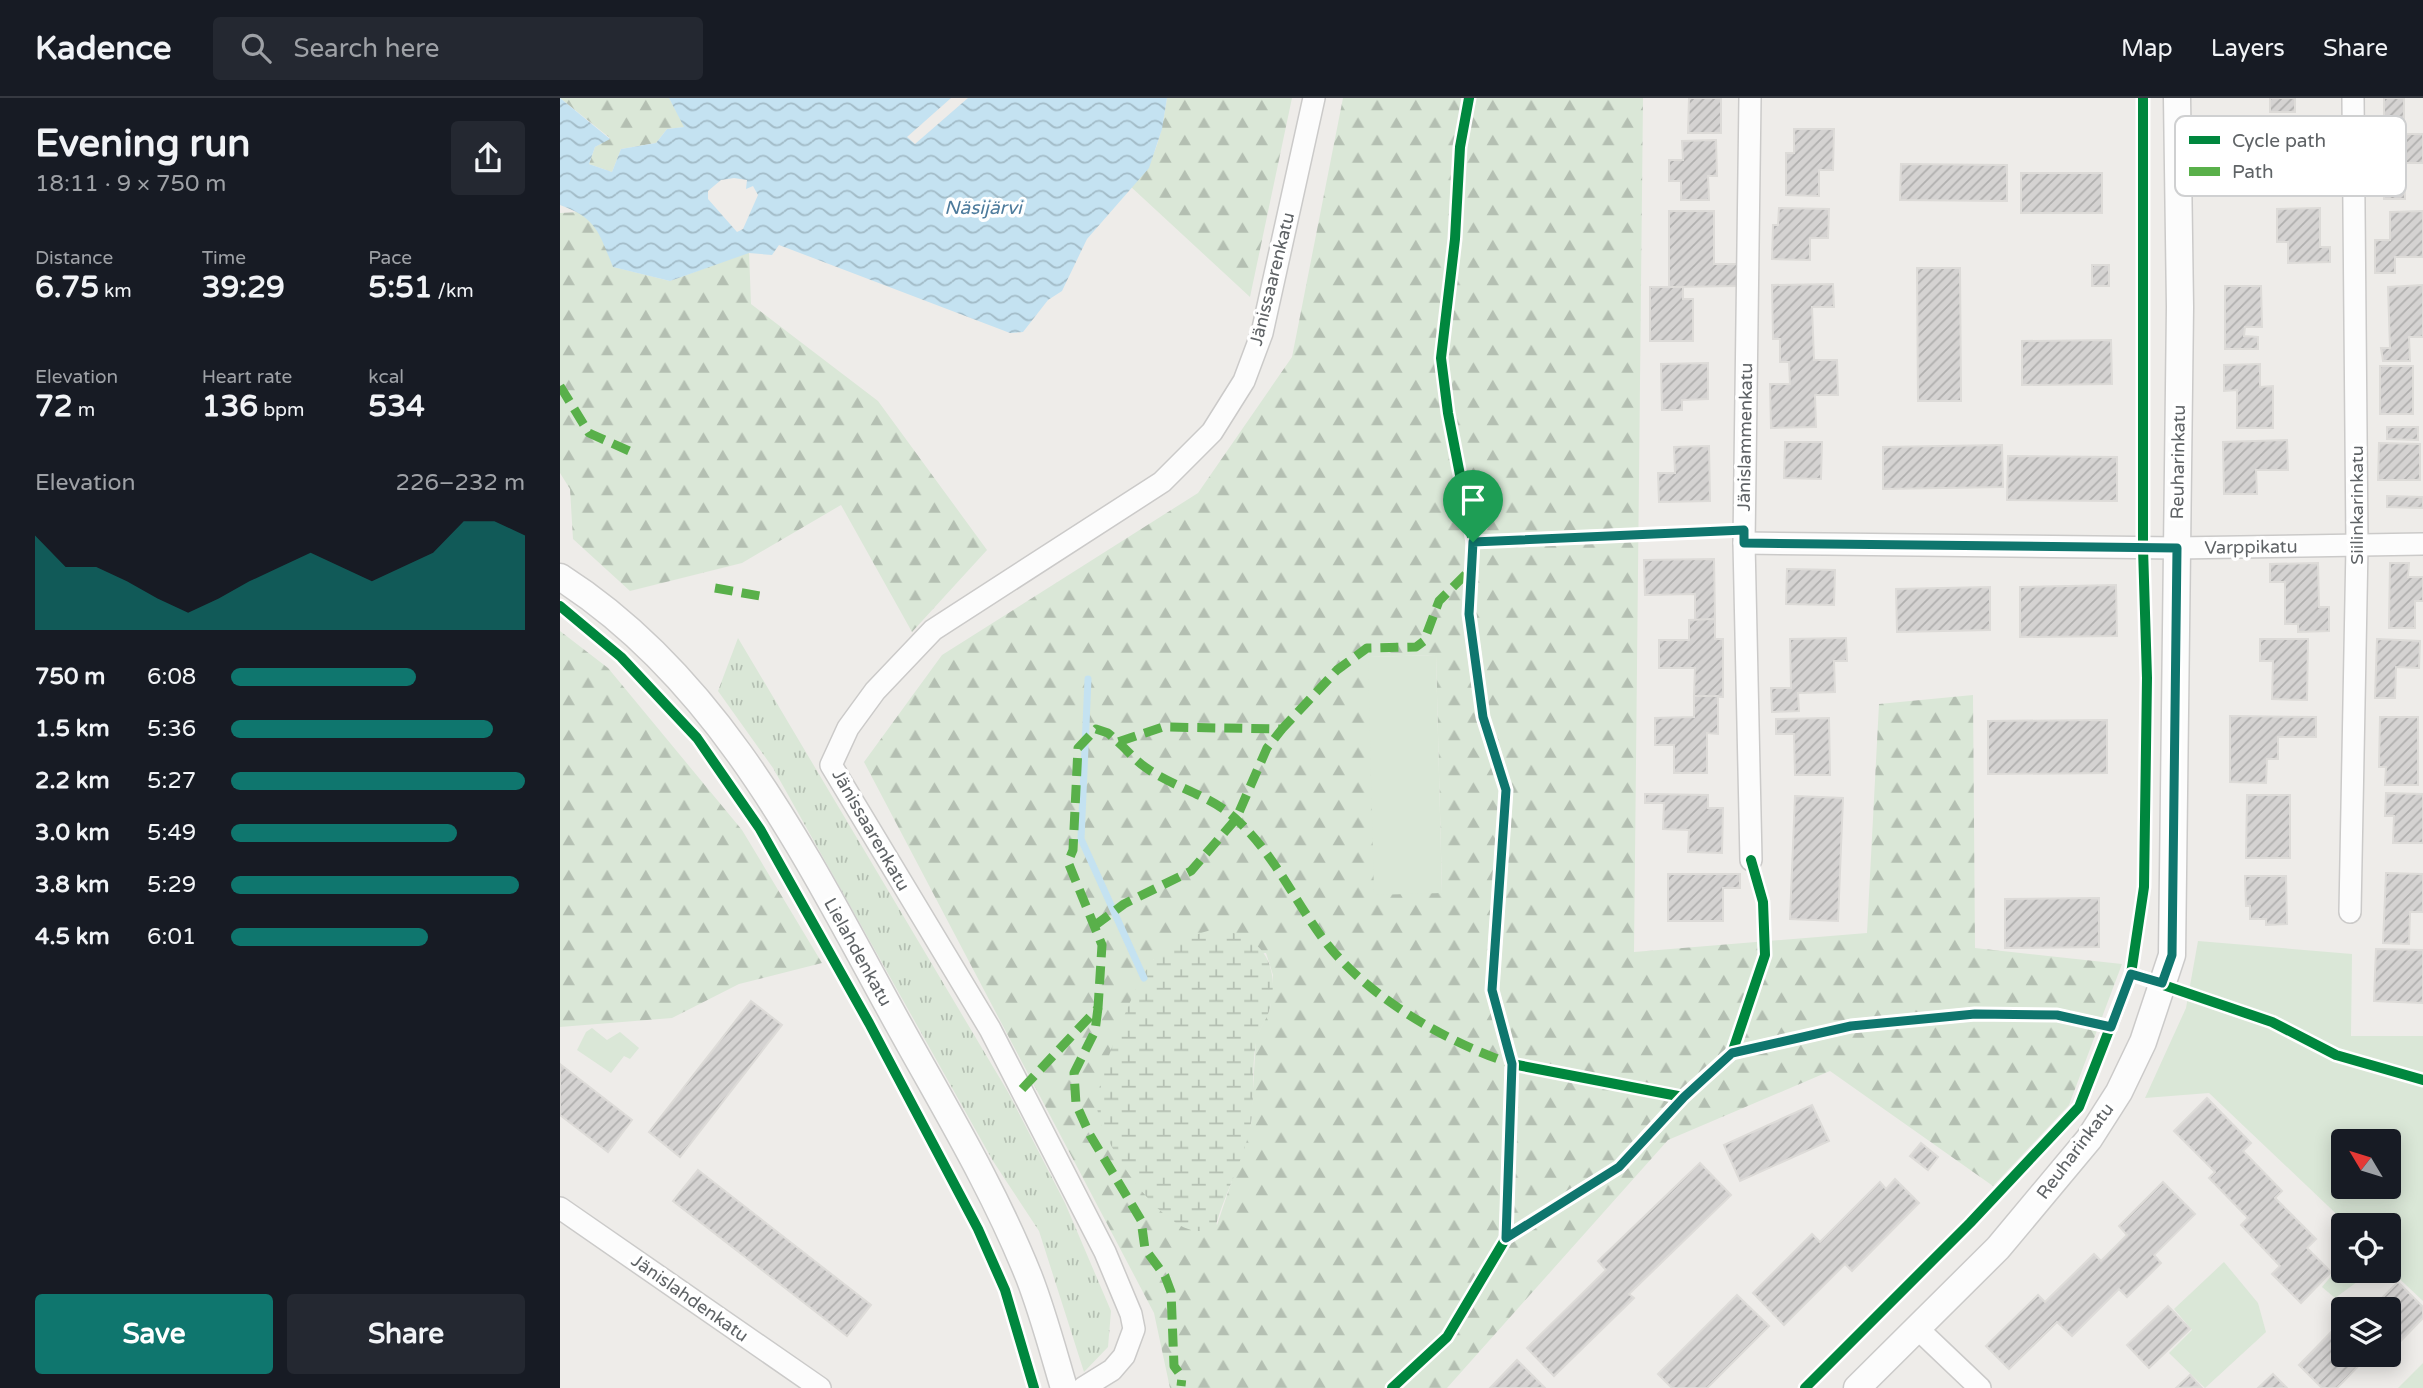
<!DOCTYPE html>
<html lang="en">
<head>
<meta charset="utf-8">
<style>
	:root { --surface:#171b24; --page:#242831; --text:#f1f3f6; --muted:#9ea1a6; --line:#363941; --accent:#0f766e }
	body { margin:0; font-family:"Varela Round",sans-serif; background:var(--page); color:var(--text); height:100vh; display:flex; flex-direction:column; font-size:26px; white-space:nowrap }
	* { box-sizing:border-box; margin:0 }
	p { font-size:23px; color:var(--muted) }
	.icon { flex:none; width:38px; height:38px; fill:none; stroke:currentColor; stroke-width:2; stroke-linecap:round; stroke-linejoin:round }
	.map { position:relative; flex:1; overflow:hidden }
	.panel { display:flex; flex-direction:column; background:var(--surface); width:560px }
	.panel>* { flex:none }
	.needle { width:46px; rotate:308deg }
	.buttons { position:absolute; left:1771px; top:1031px; display:grid; gap:14px }
	.buttons a { display:grid; place-items:center; width:70px; height:70px; border-radius:7px; background:var(--surface); box-shadow:0 4px 18px #0003; font-size:35px }
	.pin { position:absolute; display:grid; place-items:center; width:60px; height:60px; color:#fff; margin:-72px -30px; border-radius:50% 50% 50% 0; rotate:-45deg; box-shadow:0 0 7px #0007 }
	.pin .icon { rotate:45deg }
	.round { display:grid; place-items:center; flex:none; width:74px; height:74px; border-radius:7px; background:var(--page) }
	.headline { display:flex; align-items:center; justify-content:space-between; height:119px; padding:0 35px }
	h1 { font-size:38px; font-weight:700; line-height:52px }
	.stats { display:grid; grid-template-columns:repeat(3,1fr); gap:10px; height:119px; padding:7px 35px }
	.stats div { display:grid; align-content:center }
	.stats b { font-size:30px; font-weight:700 }
	.stats small { font-size:19px; font-weight:400 }
	.stats p { font-size:19px }
	.chart { height:196px; padding:14px 35px }
	.chart p { display:flex; justify-content:space-between }
	.chart svg { width:100%; height:126px; margin-top:7px; fill:var(--accent); opacity:.7 }
	.action { display:flex; gap:14px; margin-top:auto; padding:14px 35px }
	.action a { flex:1; height:80px; border-radius:7px; background:var(--accent); color:#fff; font-size:28px; font-weight:700; line-height:80px; text-align:center }
	.action a+a { background:var(--page); color:var(--text) }
	ul { padding:0 35px; list-style:none; font-size:23px }
	li { display:grid; grid-template-columns:112px 84px 1fr; align-items:center; height:52px }
	li i { height:18px; border-radius:9px; background:var(--accent) }
	header { display:flex; align-items:center; gap:42px; box-sizing:border-box; height:98px; padding:0 35px; background:var(--surface); border-bottom:2px solid var(--line) }
	header strong { font-size:33px }
	nav { display:flex; gap:38px; margin-inline-start:auto; font-size:24px }
	.search { width:490px; height:63px; background:var(--page); display:flex; align-items:center; gap:18px; box-sizing:border-box; padding:0 24px; border-radius:7px; color:var(--muted); font-size:26px }
	main { display:flex; flex:1; min-height:0 }
	.map>svg:first-child { display:block }
	.grass { fill:url(#grass-tufts) }
	.forest { fill:url(#forest-firs); fill-rule:evenodd }
	.wetland { fill:url(#wetland-marsh) }
	.green { fill:#dae7d7; fill-rule:evenodd }
	.water { fill:url(#water-waves); fill-rule:evenodd }
	.pier { fill:#eeece9 }
	.lines { fill:none; stroke-linecap:round; stroke-linejoin:round }
	.stream { stroke:#c4e2f1; stroke-width:7 }
	.building { fill:url(#building-hatch); stroke:#dddbd8; stroke-width:2 }
	.minor-casing { stroke:#cbcac9; stroke-width:24 }
	.tertiary-casing { stroke:#cbcac9; stroke-width:29 }
	.minor { stroke:#fcfcfc; stroke-width:21 }
	.tertiary { stroke:#fcfcfc; stroke-width:26 }
	.quiet { stroke:#59b04a; stroke-width:9; stroke-dasharray:18 9; stroke-linecap:butt }
	.cycleway-casing { stroke:#fff; stroke-width:15 }
	.cycleway { stroke:#00873e; stroke-width:10 }
	.route-casing { stroke:#fff; stroke-width:14 }
	.route { stroke:#0f766e; stroke-width:9 }
	.labels { text-anchor:middle; stroke-width:7; stroke-linejoin:round; paint-order:stroke }
	.street-label { font-size:18px; fill:#5f6366; stroke:#fff }
	.water-label { font-size:19px; font-style:italic; fill:#4d7b9c; stroke:#fff }
	.key { fill:#fff; stroke:#cfd0d1; stroke-width:2 }
	.key-label { font-size:19px; fill:#5f6366 }
</style>
</head>
<body>
<header>
<strong>Kadence</strong>
<div class="search"><svg class="icon" aria-label="search" viewBox="0 0 24 24"><circle cx="10" cy="10" r="6"/><path d="M15 15l6 6"/></svg>Search here</div>
<nav><a>Map</a><a>Layers</a><a>Share</a></nav>
</header>
<main>
<section class="panel">
<div class="headline"><div><h1>Evening run</h1><p>18:11 · 9 × 750 m</p></div><a class="round"><svg class="icon" aria-label="share" viewBox="0 0 24 24"><path d="M12 15V3M7 8l5-5 5 5M5 13v7h14v-7"/></svg></a></div>
<div class="stats">
<div><p>Distance</p><b>6.75<small> km</small></b></div>
<div><p>Time</p><b>39:29</b></div>
<div><p>Pace</p><b>5:51<small> /km</small></b></div>
</div>
<div class="stats">
<div><p>Elevation</p><b>72<small> m</small></b></div>
<div><p>Heart rate</p><b>136<small> bpm</small></b></div>
<div><p>kcal</p><b>534</b></div>
</div>
<div class="chart"><p><span>Elevation</span>226–232 m</p>
<svg viewBox="0 0 160 44" preserveAspectRatio="none"><path d="M0 44V11L10 22L20 22L30 27L40 33L50 38L60 33L70 27L80 22L90 17L100 22L110 27L120 22L130 17L140 6L150 6L160 11V44z"/></svg>
</div>
<ul>
<li><b>750 m</b>6:08<i style="width:63%"></i></li>
<li><b>1.5 km</b>5:36<i style="width:89%"></i></li>
<li><b>2.2 km</b>5:27<i style="width:100%"></i></li>
<li><b>3.0 km</b>5:49<i style="width:77%"></i></li>
<li><b>3.8 km</b>5:29<i style="width:98%"></i></li>
<li><b>4.5 km</b>6:01<i style="width:67%"></i></li>
</ul>
<div class="action"><a>Save</a><a>Share</a></div>
</section>
<div class="map">
<svg width="1863" height="1290" viewBox="0 0 1863 1290">
	<defs>
		<pattern id="grass-tufts" width="24" height="20" patternUnits="userSpaceOnUse" patternTransform="scale(1.75)"><rect width="24" height="20" fill="#dae7d7"/><path d="M3 7l-1-3M5 7V3M7 7l1-3M15 17l-1-3M17 17v-4M19 17l1-3" fill="none" stroke="#b4bfb2"/></pattern>
		<pattern id="forest-firs" width="22" height="20" patternUnits="userSpaceOnUse" patternTransform="scale(1.75)"><rect width="22" height="20" fill="#dae7d7"/><path d="M5 1l3.5 6h-7zM16 11l3.5 6h-7z" fill="#b4bfb2"/></pattern>
		<pattern id="wetland-marsh" width="20" height="14" patternUnits="userSpaceOnUse" patternTransform="scale(1.75)"><rect width="20" height="14" fill="#dae7d7"/><path d="M1 5h8M5 5V1M11 12h8M15 12V8" fill="none" stroke="#b4bfb2"/></pattern>
		<pattern id="water-waves" width="16" height="10" patternUnits="userSpaceOnUse" patternTransform="scale(1.75)"><rect width="16" height="10" fill="#c4e2f1"/><path d="M0 5q4-4 8 0t8 0" fill="none" stroke="#a2bbc7"/></pattern>
		<pattern id="building-hatch" width="6" height="6" patternUnits="userSpaceOnUse" patternTransform="scale(1.75)"><rect width="6" height="6" fill="#d5d3d2"/><path d="M-1 1l2-2M0 6l6-6M5 7l2-2" fill="none" stroke="#b0afae"/></pattern>
	</defs>
	<rect width="100%" height="100%" fill="#eeece9"/>
	<polygon class="grass" points="178,540 448,994 505,1105 551,1213 548,1249 524,1274 479,1133 433,1063 213,670 158,593"/>
	<g class="forest">
		<polygon points="0,0 109,0 125,29 107,31 96,45 61,51 52,74 29,66 35,49 50,40"/>
		<path d="M 607,0 L 732,0 L 690,199 L 570,88 C 598,61 601,37 607,0 Z"/>
		<path d="M 783,0 L 1083,0 L 1074,854 L 1307,835 L 1319,606 L 1413,597 L 1415,850 L 1562,866 L 1509,1007 L 1433,1088 L 1270,973 L 1108,1042 L 887,1290 L 610,1290 L 594,1215 L 304,664 L 382,557 L 638,395 L 732,259 ZM 876,557 L 882,794 L 881,795 L 808,559 ZM 706,855 L 713,877 L 710,911 L 696,940 L 691,1026 L 657,1127 L 571,906 L 594,861 Z"/>
		<polygon points="21,114 36,127 54,169 110,183 189,154 191,206 318,303 427,452 352,534 281,407 182,465 70,493 13,441 10,391 0,375 0,115"/>
		<polygon points="0,533 48,570 182,732 262,865 179,886 112,920 0,929"/>
	</g>
	<path class="wetland" d="M 651,832 C 699,833 721,863 710,910 C 707,922 698,932 696,945 C 691,971 695,999 691,1025 C 686,1056 665,1095 656,1127 C 652,1129 646,1133 642,1133 C 602,1137 540,1043 537,1009 C 535,984 577,879 594,861 C 609,845 631,838 651,832 Z"/>
	<g class="green">
		<polygon points="876,557 882,795 814,797 808,559"/>
		<path d="M 1638,843 L 1792,856 L 1791,938 L 1863,938 L 1863,1203 L 1829,1171 L 1829,1127 L 1788,1127 L 1649,995 L 1585,1000 L 1626,910 ZM 1783,1043 L 1829,1043 L 1829,1088 L 1783,1088 Z"/>
		<polygon points="32,930 47,942 60,934 79,950 70,961 64,958 51,975 17,952 26,934"/>
		<polygon points="1664,1164 1698,1205 1706,1234 1645,1290 1609,1255 1632,1232 1614,1211"/>
		<polygon points="1783,1164 1783,1172 1812,1173 1775,1200 1762,1189"/>
		<polygon points="1863,1264 1863,1290 1838,1290 1863,1265"/>
	</g>
	<path class="water" d="M 0,0 L 50,41 L 35,49 L 29,66 L 52,74 L 61,51 L 96,45 L 107,31 L 124,29 L 109,0 L 607,0 L 602,31 L 589,70 L 527,141 L 502,193 L 488,202 L 463,234 L 450,235 L 219,147 L 212,157 L 189,155 L 110,183 L 53,169 C 39,135 37,120 0,107 ZM 174,80 L 187,82 L 186,91 L 193,88 L 198,97 L 183,131 L 177,134 L 148,101 L 148,93 L 161,82 Z"/>
	<polygon class="pier" points="391,0 408,0 355,46 347,39"/>
	<g class="lines">
		<polyline class="stream" points="528,581 521,741 584,880"/>
	</g>
	<g class="building">
		<polygon points="1129,0 1161,0 1161,35 1128,35"/>
		<rect x="1710" y="0" width="25" height="14"/>
		<rect x="1824" y="0" width="20" height="24"/>
		<polygon points="1234,31 1274,31 1273,72 1259,72 1259,98 1226,97 1226,55 1234,55"/>
		<polygon points="1824,36 1863,36 1863,65 1844,65 1845,101 1824,101"/>
		<polygon points="1156,42 1157,78 1148,78 1149,102 1121,102 1121,83 1109,83 1109,62 1123,62 1122,43"/>
		<polygon points="1341,66 1447,67 1447,103 1340,102"/>
		<rect x="1461" y="75" width="81" height="40"/>
		<polygon points="1219,110 1269,111 1268,140 1250,140 1250,162 1212,161 1213,127 1218,127"/>
		<polygon points="1760,110 1760,149 1770,149 1770,164 1728,165 1728,144 1717,144 1717,111"/>
		<polygon points="1109,113 1154,113 1154,166 1177,166 1177,188 1109,189"/>
		<polygon points="1863,113 1863,159 1835,159 1835,175 1815,175 1815,142 1830,142 1830,114"/>
		<rect x="1532" y="167" width="17" height="21"/>
		<polygon points="1357,170 1400,170 1401,303 1358,303"/>
		<polygon points="1273,186 1274,209 1252,209 1254,262 1277,262 1278,297 1255,297 1256,329 1211,330 1210,286 1230,286 1229,264 1220,264 1220,241 1213,241 1212,187"/>
		<polygon points="1863,187 1863,239 1849,239 1850,263 1823,263 1821,250 1830,250 1828,189"/>
		<polygon points="1665,188 1701,188 1702,229 1685,229 1684,238 1698,239 1698,251 1665,251"/>
		<polygon points="1090,189 1123,189 1123,201 1133,201 1133,243 1090,243"/>
		<polygon points="1551,242 1552,286 1462,287 1462,243"/>
		<polygon points="1148,265 1148,301 1122,302 1122,312 1102,312 1101,266"/>
		<polygon points="1700,266 1700,289 1713,288 1713,330 1677,330 1677,292 1664,293 1664,267"/>
		<rect x="1820" y="268" width="33" height="48"/>
		<polygon points="1827,329 1858,329 1858,342 1827,341"/>
		<polygon points="1727,342 1728,372 1696,372 1697,396 1664,396 1663,344"/>
		<polygon points="1225,344 1262,344 1261,381 1224,380"/>
		<polygon points="1819,345 1860,346 1860,382 1818,382"/>
		<polygon points="1442,347 1443,389 1323,391 1323,349"/>
		<polygon points="1149,348 1150,403 1099,404 1098,375 1115,375 1114,349"/>
		<polygon points="1448,358 1557,359 1557,403 1447,402"/>
		<polygon points="1827,398 1863,399 1863,410 1827,409"/>
		<polygon points="1154,461 1155,521 1135,522 1135,496 1085,497 1084,462"/>
		<polygon points="1758,465 1759,509 1769,509 1769,533 1738,534 1738,526 1725,526 1725,484 1710,484 1710,466"/>
		<polygon points="1830,465 1849,465 1848,479 1863,479 1863,503 1855,503 1855,530 1829,530"/>
		<polygon points="1227,471 1275,472 1274,507 1226,506"/>
		<polygon points="1556,487 1557,538 1460,539 1460,489"/>
		<polygon points="1430,489 1430,532 1337,534 1336,491"/>
		<polygon points="1155,521 1155,541 1163,541 1163,599 1134,598 1135,570 1099,570 1099,542 1129,542 1129,522"/>
		<polygon points="1286,540 1287,563 1274,563 1275,594 1238,595 1239,613 1212,614 1211,590 1231,590 1230,541"/>
		<polygon points="1700,541 1748,541 1747,602 1712,601 1713,563 1700,563"/>
		<polygon points="1817,541 1860,543 1859,570 1836,569 1835,600 1815,600"/>
		<polygon points="1134,598 1158,598 1158,636 1147,635 1147,675 1114,675 1114,647 1095,647 1095,620 1134,619"/>
		<polygon points="1670,618 1756,619 1756,639 1718,639 1718,661 1707,661 1706,685 1670,684"/>
		<polygon points="1820,619 1858,619 1858,687 1825,687 1826,669 1819,669"/>
		<polygon points="1269,620 1270,677 1235,677 1234,636 1216,636 1216,621"/>
		<polygon points="1547,622 1547,675 1428,676 1428,623"/>
		<polygon points="1826,695 1863,696 1863,745 1833,745 1834,718 1825,718"/>
		<polygon points="1085,696 1148,697 1148,710 1163,710 1162,755 1128,754 1129,732 1103,731 1104,705 1085,705"/>
		<polygon points="1687,697 1730,697 1730,760 1686,760"/>
		<polygon points="1235,698 1283,700 1278,823 1230,821"/>
		<polygon points="1826,775 1863,776 1863,814 1850,814 1849,846 1823,845"/>
		<polygon points="1108,776 1180,776 1180,790 1163,790 1163,823 1108,823"/>
		<polygon points="1685,778 1726,778 1727,826 1706,827 1706,821 1690,821 1690,808 1686,808"/>
		<polygon points="1539,800 1539,849 1445,850 1445,801"/>
		<polygon points="1816,851 1863,852 1863,905 1814,903"/>
		<polygon points="191,903 222,927 120,1059 89,1034"/>
		<polygon points="0,966 72,1022 48,1054 0,1017"/>
		<polygon points="1647,1000 1691,1045 1683,1053 1722,1093 1715,1100 1756,1141 1747,1150 1771,1174 1741,1205 1712,1176 1720,1168 1681,1127 1688,1120 1649,1080 1655,1074 1614,1033"/>
		<polygon points="1252,1007 1269,1043 1180,1083 1164,1047"/>
		<polygon points="1361,1045 1378,1059 1368,1072 1350,1058"/>
		<polygon points="1140,1065 1171,1097 1069,1196 1074,1200 994,1278 967,1250 1046,1172 1038,1163"/>
		<polygon points="138,1072 311,1207 287,1238 113,1103"/>
		<polygon points="1335,1081 1359,1105 1292,1173 1285,1166 1224,1227 1193,1195 1252,1136 1260,1144 1320,1084 1326,1091"/>
		<polygon points="1603,1084 1635,1116 1594,1157 1601,1165 1567,1199 1559,1191 1512,1238 1497,1224 1449,1271 1426,1248 1478,1197 1485,1204 1534,1156 1541,1163 1567,1137 1559,1128"/>
		<polygon points="1838,1184 1863,1209 1863,1220 1829,1255 1829,1211 1811,1211"/>
		<polygon points="1177,1197 1209,1228 1147,1290 1112,1290 1098,1276"/>
		<polygon points="1608,1208 1630,1231 1589,1270 1567,1247"/>
		<polygon points="1782,1223 1783,1256 1827,1256 1817,1267 1808,1258 1777,1290 1762,1290 1739,1267"/>
		<polygon points="957,1262 985,1290 930,1290"/>
		<polygon points="1713,1276 1727,1290 1698,1290"/>
		<polygon points="1630,1277 1641,1289 1616,1290"/>
	</g>
	<g class="lines">
		<g class="minor-casing">
			<g id="minor">
				<polyline points="1190,0 1184,445 1191,762"/>
				<polyline points="1184,445 1617,450 1863,446"/>
				<polyline points="1790,814 1797,448 1793,0"/>
				<polyline points="0,1110 260,1290"/>
				<polyline points="1358,1231 1420,1290"/>
				<polyline points="523,1290 552,1272 564,1258 574,1231 571,1216 545,1154 430,931 271,667 288,630 315,593 373,532 602,384 652,334 684,283 702,235 754,0"/>
			</g>
		</g>
		<g class="tertiary-casing">
			<g id="tertiary">
				<path d="M 0,479 C 158,580 243,752 330,911 C 378,999 432,1086 469,1179 C 483,1215 493,1253 504,1290"/>
				<polyline points="1297,1290 1438,1150 1529,1041 1559,994 1583,944 1612,857 1620,209 1617,0"/>
			</g>
		</g>
		<use href="#minor" class="minor"/>
		<use href="#tertiary" class="tertiary"/>
		<g class="quiet">
			<polyline points="0,288 29,335 76,356"/>
			<polyline points="155,490 200,498"/>
			<path d="M 558,644 C 567,652 575,662 585,669 C 614,690 651,697 677,722 C 714,756 734,802 764,842 C 807,899 886,944 952,966"/>
			<polyline points="534,828 564,806 631,773 676,721 707,650 722,631"/>
			<polyline points="538,910 535,933 514,975 516,1006 530,1037 581,1122 585,1151 605,1178 611,1194 614,1268 622,1279 621,1288"/>
			<polyline points="462,991 538,910 542,847 508,764 513,752 518,650 536,631 548,635 558,644 603,629 722,631 777,572 807,550 856,549 864,543 879,503 912,470"/>
		</g>
		<g class="cycleway-casing">
			<g id="cycleway">
				<polyline points="909,0 900,49 895,141 881,260 888,315 913,444 909,516 923,619 946,692 932,892 952,966 946,1140"/>
				<polyline points="913,444 1184,432"/>
				<polyline points="0,508 61,559 137,640 200,731 309,925 418,1131 445,1192 474,1290"/>
				<polyline points="1571,876 1712,924 1776,957 1863,982"/>
				<polyline points="1172,955 1205,857 1203,804 1191,762"/>
				<polyline points="952,966 1123,999"/>
				<polyline points="832,1290 887,1239 946,1140 1059,1069 1123,999 1172,955 1291,928 1415,916 1497,917 1551,929"/>
				<polyline points="1245,1290 1410,1125 1519,1009 1571,876 1584,789 1587,580 1583,450 1583,0"/>
			</g>
		</g>
		<use href="#cycleway" class="cycleway"/>
	</g>
	<g class="lines">
		<g class="route-casing">
			<polygon id="route" points="1184,432 1184,445 1617,450 1612,857 1602,885 1571,876 1551,929 1497,917 1415,916 1291,928 1172,955 1124,999 1059,1069 946,1140 952,966 932,892 946,692 923,619 909,516 913,444"/>
		</g>
		<use href="#route" class="route"/>
	</g>
	<g class="labels">
		<g class="street-label">
			<text transform="translate(712 181) rotate(-76)" y="6">Jänissaarenkatu</text>
			<text transform="translate(1185 339) rotate(-89)" y="6">Jänislammenkatu</text>
			<text transform="translate(1618 364) rotate(-89)" y="6">Reuharinkatu</text>
			<text transform="translate(1797 407) rotate(-90)" y="6">Siilinkarinkatu</text>
			<text transform="translate(1691 449) rotate(-1)" y="6">Varppikatu</text>
			<text transform="translate(311 732) rotate(60)" y="6">Jänissaarenkatu</text>
			<text transform="translate(298 854) rotate(61)" y="6">Lielahdenkatu</text>
			<text transform="translate(1515 1053) rotate(-53)" y="6">Reuharinkatu</text>
			<text transform="translate(130 1200) rotate(35)" y="6">Jänislahdenkatu</text>
		</g>
		<g class="water-label">
			<text x="423" y="116">Näsijärvi</text>
		</g>
	</g>
	<rect x="1615" y="18" width="231" height="80" rx="10" class="key"/>
	<rect x="1629" y="38" width="31" height="8" fill="#00873e"/>
	<rect x="1629" y="69" width="31" height="9" fill="#59b04a"/>
	<g class="key-label">
		<text x="1672" y="49">Cycle path</text>
		<text x="1672" y="80">Path</text>
	</g>
</svg>
<div class="buttons">
<a><svg class="needle" viewBox="-14 -14 28 28"><path d="M0-13l5 13h-10z" fill="#e53935"/><path d="M0 13l5-13h-10z" fill="#9ea1a6"/></svg></a>
<a><svg class="icon" aria-label="locate" viewBox="0 0 24 24"><circle cx="12" cy="12" r="6"/><path d="M12 2v4M12 18v4M2 12h4M18 12h4"/></svg></a>
<a><svg class="icon" aria-label="layers" viewBox="0 0 24 24"><path d="M12 4l9 5-9 5-9-5zM3 14l9 5 9-5"/></svg></a>
</div>
<div class="pin" style="left:913px;top:444px;background:#1e9e55"><svg class="icon" aria-label="arrive" viewBox="0 0 24 24"><path d="M6 21V4h12l-3 4 3 4H6"/></svg></div>
</div>
</main>
</body>
</html>
